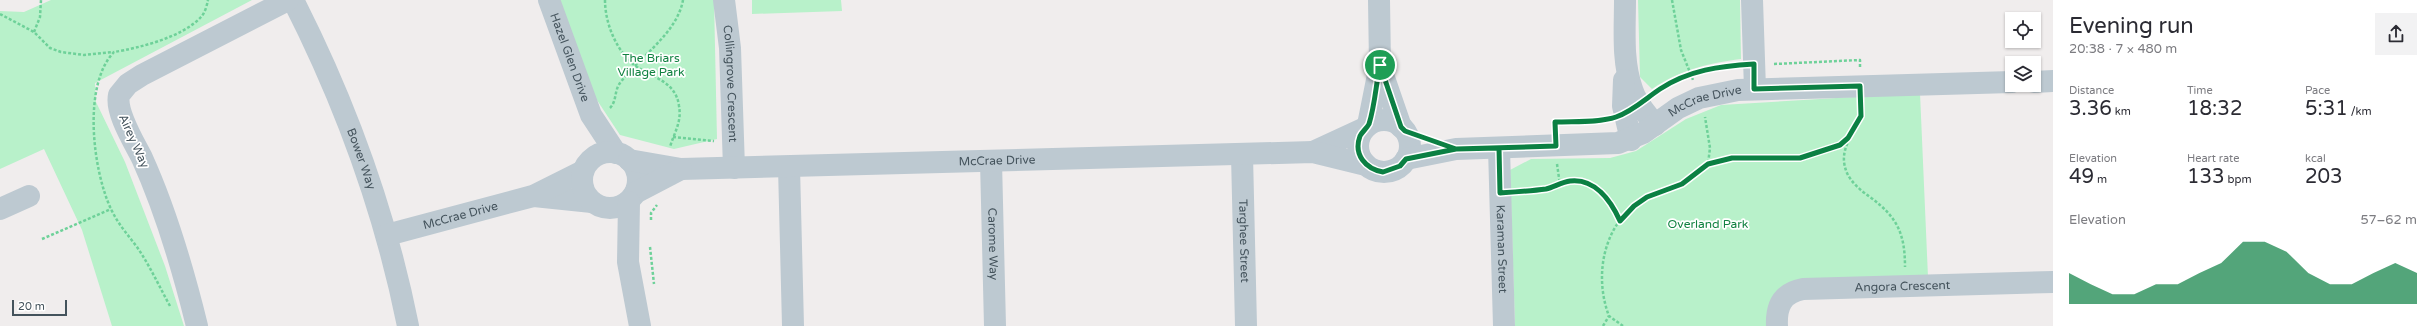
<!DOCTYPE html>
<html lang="en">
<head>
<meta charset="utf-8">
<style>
	:root { --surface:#fff; --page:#f2f2f3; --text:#2b2b33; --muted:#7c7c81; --accent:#0b8043 }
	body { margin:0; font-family:"Varela Round",sans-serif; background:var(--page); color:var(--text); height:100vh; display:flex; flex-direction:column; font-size:15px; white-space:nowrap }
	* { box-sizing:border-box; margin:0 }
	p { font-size:13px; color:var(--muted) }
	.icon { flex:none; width:22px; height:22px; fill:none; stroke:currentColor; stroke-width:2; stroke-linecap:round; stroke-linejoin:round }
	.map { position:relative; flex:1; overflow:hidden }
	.details { display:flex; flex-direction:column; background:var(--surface); width:380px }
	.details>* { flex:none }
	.fabs { position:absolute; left:2005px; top:12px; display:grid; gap:8px }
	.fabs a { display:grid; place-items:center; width:36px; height:36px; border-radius:0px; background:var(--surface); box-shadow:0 1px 3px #0004; font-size:20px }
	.scale { position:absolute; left:12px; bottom:10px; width:55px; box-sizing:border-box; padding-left:4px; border:2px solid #44535c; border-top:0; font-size:11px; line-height:14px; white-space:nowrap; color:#44535c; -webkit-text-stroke:3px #fff; paint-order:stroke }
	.pin { position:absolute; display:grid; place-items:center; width:34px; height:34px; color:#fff; margin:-17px; border:2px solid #fff; border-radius:50%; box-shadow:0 1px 4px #0007 }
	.round { display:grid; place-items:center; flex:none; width:42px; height:42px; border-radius:0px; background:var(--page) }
	.headline { display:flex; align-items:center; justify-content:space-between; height:68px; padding:0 16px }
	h1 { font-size:22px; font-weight:600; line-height:30px }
	.stats { display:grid; grid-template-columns:repeat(3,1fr); gap:6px; height:68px; padding:4px 16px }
	.stats div { display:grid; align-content:center }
	.stats b { font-size:20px; font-weight:600 }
	.stats small { font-size:11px; font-weight:400 }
	.stats p { font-size:11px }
	.chart { height:112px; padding:8px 16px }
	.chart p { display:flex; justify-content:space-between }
	.chart svg { width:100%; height:72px; margin-top:4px; fill:var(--accent); opacity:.7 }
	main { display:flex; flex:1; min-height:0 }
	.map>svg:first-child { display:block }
	.green { fill:#b8f1ca }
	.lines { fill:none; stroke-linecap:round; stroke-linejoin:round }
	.path { stroke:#6ed199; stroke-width:2.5; stroke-dasharray:3 2; stroke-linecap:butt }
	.minor { stroke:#bdc9d1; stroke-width:22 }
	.tertiary { stroke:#bdc9d1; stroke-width:22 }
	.route-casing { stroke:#fff; stroke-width:8 }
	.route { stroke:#0b8043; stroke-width:5 }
	.labels { text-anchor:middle; stroke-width:3.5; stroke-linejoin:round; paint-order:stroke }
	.street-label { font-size:12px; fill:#44535c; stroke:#fff }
	.park-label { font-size:12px; fill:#118241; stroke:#fff }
</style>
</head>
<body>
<main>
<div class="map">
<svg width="2053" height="326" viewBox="0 0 2053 326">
	<rect width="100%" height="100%" fill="#f0eded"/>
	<g class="green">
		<polygon points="51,0 252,0 95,83 96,102 125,162 165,266 184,326 112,326 82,230 44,149 0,169 0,11 24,12"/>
		<polygon points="550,0 714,0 717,139 674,149 620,135 589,88"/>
		<polygon points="752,0 841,0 842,11 752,14"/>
		<path d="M 1638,0 L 1740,0 L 1741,59 C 1708,63 1680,70 1652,89 L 1640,77 Z"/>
		<polygon points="1920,93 1928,277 1800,281 1770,326 1515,326 1510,170 1531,159 1610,158 1636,151 1686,119 1721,105"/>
	</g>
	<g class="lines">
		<g class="path">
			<path d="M 605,0 C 605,24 617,53 637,67 C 654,78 676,82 679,106 C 682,122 674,133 670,147"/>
			<polyline points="1672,0 1681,50 1693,80"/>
			<polyline points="0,14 34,32 50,48 61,52 84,55 113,52"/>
			<polyline points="34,32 40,17 41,0"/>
			<polyline points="1774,64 1860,60 1860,67"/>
			<polyline points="1656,92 1695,73 1735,65"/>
			<path d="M 1861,106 C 1862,130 1835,145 1847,173 C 1851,182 1861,191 1870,197 C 1897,217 1905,233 1905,267"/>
			<path d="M 610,108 C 617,101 614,91 620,83 C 639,57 677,34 683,0"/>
			<polyline points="1555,125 1555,122 1606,120"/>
			<polyline points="673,137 714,141"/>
			<polyline points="1557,164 1560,185"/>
			<path d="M 1708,164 C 1716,162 1724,159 1732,158 C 1774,151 1809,170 1848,139"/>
			<path d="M 1521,192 C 1530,191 1540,191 1549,188 C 1556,187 1563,182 1569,181 C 1594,177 1612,202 1620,221"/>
			<polyline points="651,220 651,213 657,205"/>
			<polyline points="42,239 111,209"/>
			<polyline points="650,247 654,284"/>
			<path d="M 170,306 C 159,286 150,266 137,247 C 128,235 118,224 111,209 C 93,171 82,85 114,52 C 139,48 183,37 201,17 C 205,13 207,5 208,0"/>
			<polyline points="1603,326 1609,316"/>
			<path d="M 1623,326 L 1609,316 C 1593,274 1604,220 1646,198 C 1657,192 1670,190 1681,185 C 1691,180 1699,171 1708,164 L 1710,148 L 1705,117"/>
		</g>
		<g class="minor">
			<path id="s1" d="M 293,0 C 346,104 385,211 408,326"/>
			<path id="s2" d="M 724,0 L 730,48 L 734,168"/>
			<path d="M 1625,0 C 1625,29 1622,61 1632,89 C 1636,103 1647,114 1655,125"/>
			<polyline points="1752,0 1755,89"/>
			<polyline points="1624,80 1623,106 1631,140"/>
			<path id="s3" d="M 1499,148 L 1504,326"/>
			<path id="s4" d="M 1242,155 L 1246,326"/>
			<path id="s5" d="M 991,161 L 995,326"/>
			<polyline points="789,167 793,326"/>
			<polyline points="534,196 592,202"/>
			<polyline points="0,209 29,196"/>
			<path id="s6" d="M 387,235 L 533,196 L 583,171"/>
			<path d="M 197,326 C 183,269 166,211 142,158 C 134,142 115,112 119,95 L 128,84 L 142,75 L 288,0"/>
			<path id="s7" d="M 1777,326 C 1776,306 1782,293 1803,289 L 2053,282"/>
		</g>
		<g class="tertiary">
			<path id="s8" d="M 549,0 L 591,115 L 616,153"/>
			<polyline points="1380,66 1401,127"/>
			<polyline points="2034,82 2053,81"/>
			<circle cx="1384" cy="146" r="26"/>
			<polyline points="1368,125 1380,65 1379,0"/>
			<polyline points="1313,152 1365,128"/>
			<circle cx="610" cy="180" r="28"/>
			<path id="s9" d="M 1406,159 L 1456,149 L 1618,143 L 1643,133 L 1678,108 L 1699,98 L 1738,90 L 2012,82"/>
			<path id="s10" d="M 629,160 L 681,169 L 1313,152 L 1366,165"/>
			<polyline points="635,193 681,169"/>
			<polyline points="629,202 628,262 640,326"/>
		</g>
	</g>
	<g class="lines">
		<g class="route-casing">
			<path id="route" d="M 1380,65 L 1401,127 L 1405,131 L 1456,149 L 1499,148 L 1500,193 C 1515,192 1531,191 1546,189 C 1554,187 1562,182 1570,181 C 1595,178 1611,201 1620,221 L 1634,206 L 1647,197 L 1682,184 L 1708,164 L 1732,158 L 1800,158 L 1840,145 L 1848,138 L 1861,116 L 1860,86 L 1754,89 L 1754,64 C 1720,66 1689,70 1660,89 C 1645,99 1633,111 1616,117 C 1598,123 1574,121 1555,122 L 1556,146 L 1456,149 L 1406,159 L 1400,166 L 1383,172 C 1366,169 1353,155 1360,136 C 1362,132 1367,128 1369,124 C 1375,105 1376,84 1380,65"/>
		</g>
		<use href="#route" class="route"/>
	</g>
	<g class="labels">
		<g class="street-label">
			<text dy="4" stroke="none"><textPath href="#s8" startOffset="61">Hazel Glen Drive</textPath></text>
			<text dy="4" stroke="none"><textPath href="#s2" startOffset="84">Collingrove Crescent</textPath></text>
			<text dy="4" stroke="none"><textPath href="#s9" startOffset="311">McCrae Drive</textPath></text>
			<text transform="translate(134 141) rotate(66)" y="4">Airey Way</text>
			<text dy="4" stroke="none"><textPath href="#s1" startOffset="173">Bower Way</textPath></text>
			<text dy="4" stroke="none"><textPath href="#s10" startOffset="369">McCrae Drive</textPath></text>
			<text dy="4" stroke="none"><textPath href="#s6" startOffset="76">McCrae Drive</textPath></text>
			<text dy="4" stroke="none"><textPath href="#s4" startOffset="86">Targhee Street</textPath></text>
			<text dy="4" stroke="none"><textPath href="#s5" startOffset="83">Carome Way</textPath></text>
			<text dy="4" stroke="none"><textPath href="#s3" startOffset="101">Karaman Street</textPath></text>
			<text dy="4" stroke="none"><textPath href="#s7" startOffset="150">Angora Crescent</textPath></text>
		</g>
		<g class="park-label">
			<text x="651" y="62">The Briars<tspan x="651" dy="14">Village Park</tspan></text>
			<text x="1708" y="228">Overland Park</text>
		</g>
	</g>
</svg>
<div class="fabs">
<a><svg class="icon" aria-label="locate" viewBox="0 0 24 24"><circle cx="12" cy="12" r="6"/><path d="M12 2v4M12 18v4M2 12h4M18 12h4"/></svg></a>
<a><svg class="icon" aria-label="layers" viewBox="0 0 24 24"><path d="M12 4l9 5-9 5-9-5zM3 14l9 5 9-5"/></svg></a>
</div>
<div class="scale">20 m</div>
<div class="pin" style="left:1380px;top:65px;background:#1e9e55"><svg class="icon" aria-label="arrive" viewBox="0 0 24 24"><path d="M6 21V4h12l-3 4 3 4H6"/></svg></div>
</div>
<section class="details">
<div class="headline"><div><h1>Evening run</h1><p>20:38 · 7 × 480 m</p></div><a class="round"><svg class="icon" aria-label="share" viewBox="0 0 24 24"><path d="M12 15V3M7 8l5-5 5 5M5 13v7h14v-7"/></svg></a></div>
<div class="stats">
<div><p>Distance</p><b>3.36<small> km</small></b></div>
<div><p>Time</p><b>18:32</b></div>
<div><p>Pace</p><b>5:31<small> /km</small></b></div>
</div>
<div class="stats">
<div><p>Elevation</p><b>49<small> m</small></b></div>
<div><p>Heart rate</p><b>133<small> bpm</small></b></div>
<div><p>kcal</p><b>203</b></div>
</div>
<div class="chart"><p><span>Elevation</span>57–62 m</p>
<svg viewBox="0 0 160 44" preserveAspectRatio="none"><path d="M0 44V25L10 32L20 38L30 38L40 32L50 32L60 25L70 19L80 6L90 6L100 12L110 25L120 32L130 32L140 25L150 19L160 25V44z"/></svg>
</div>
</section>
</main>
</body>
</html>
